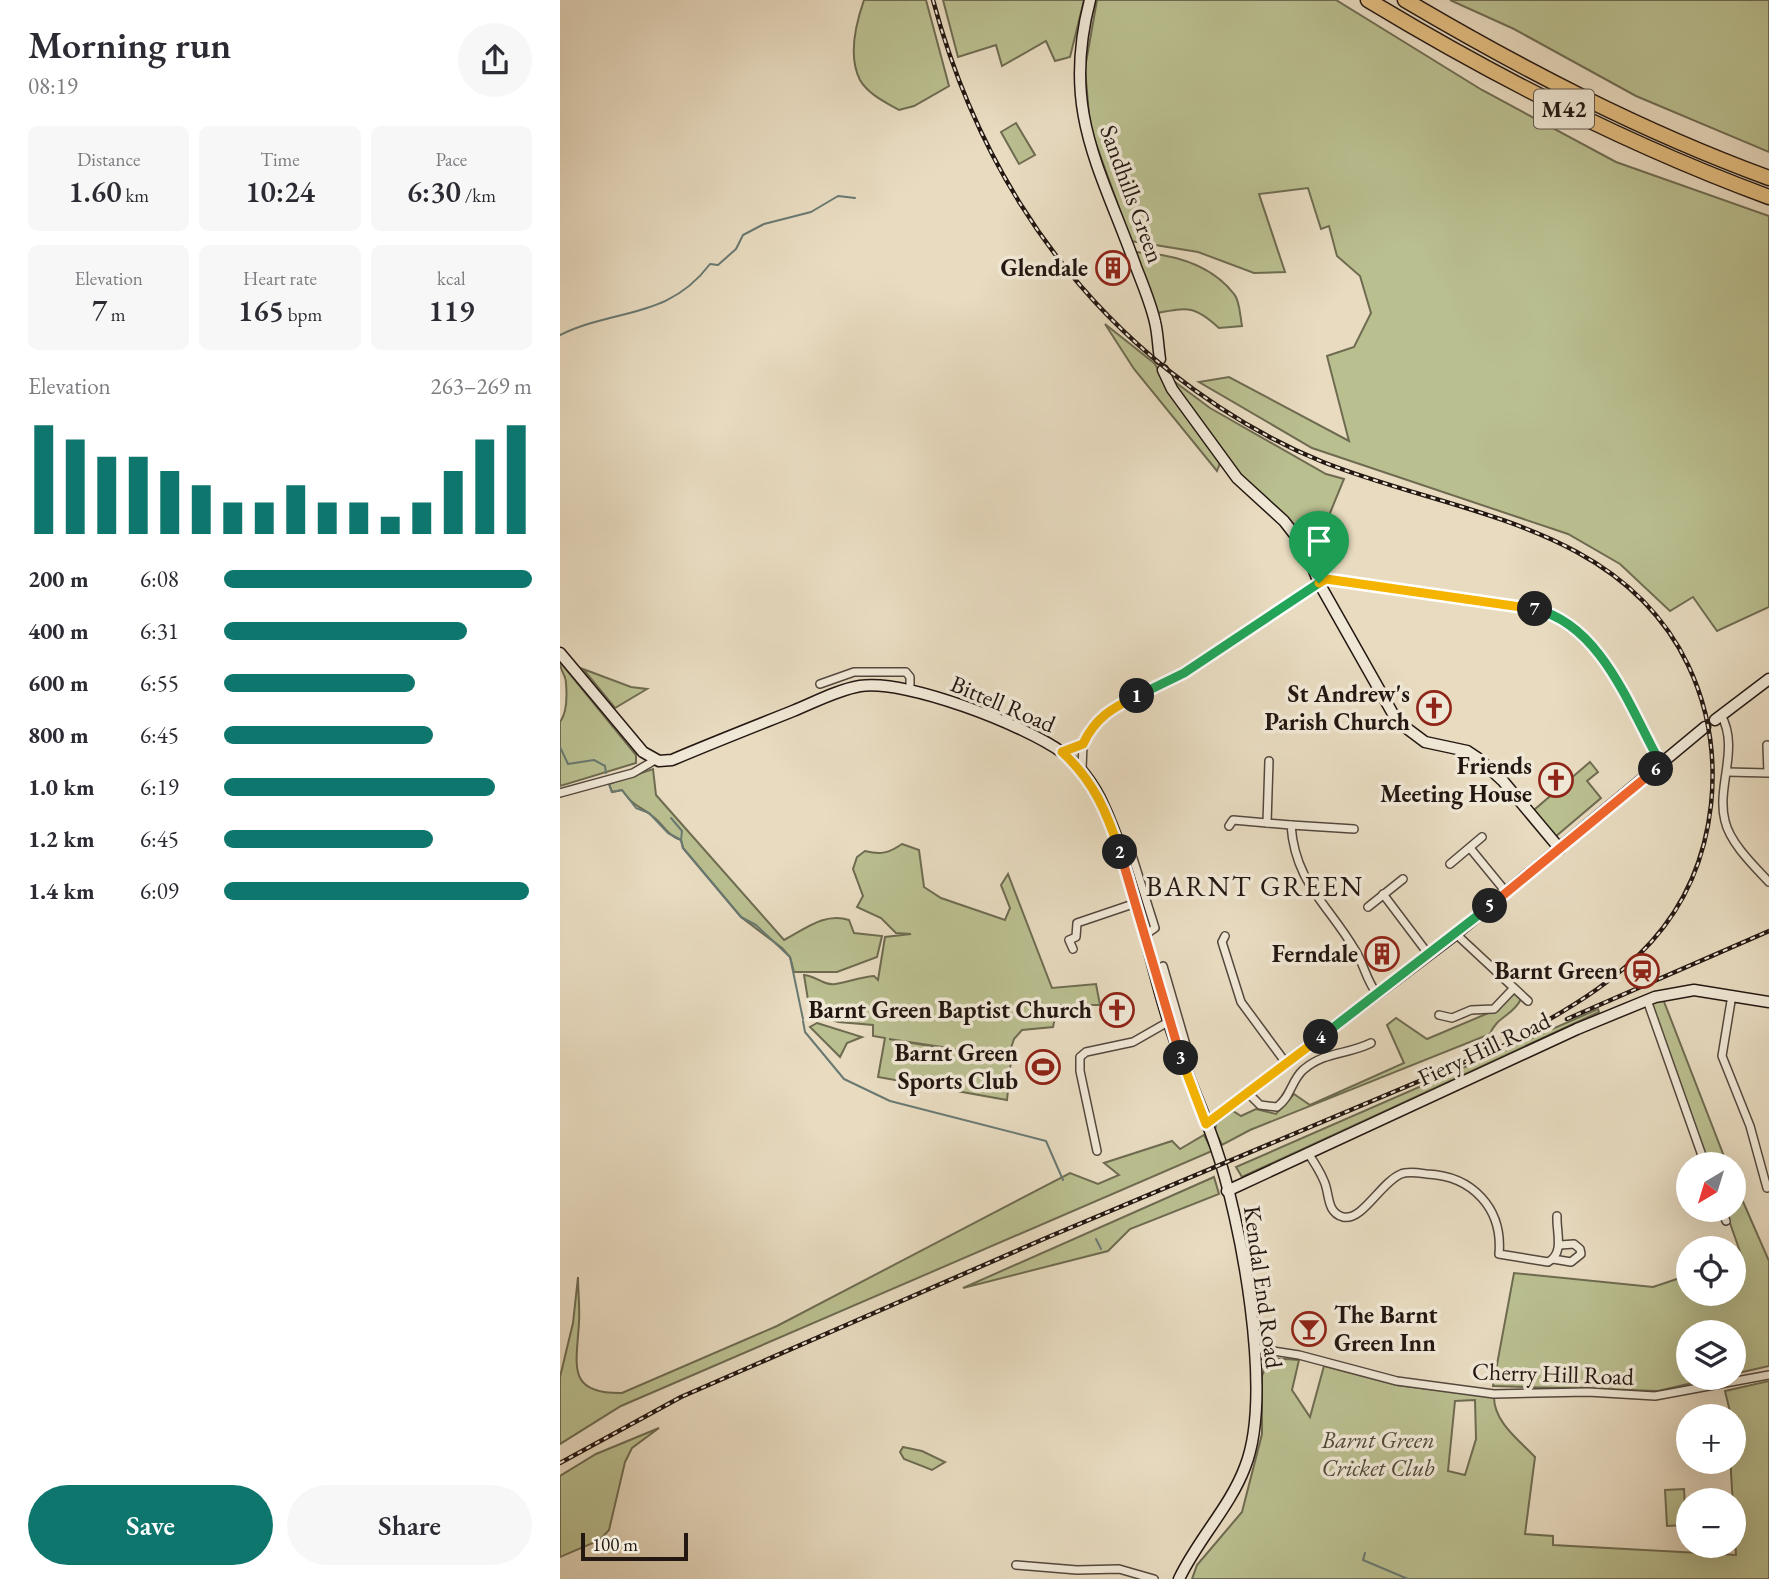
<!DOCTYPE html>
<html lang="en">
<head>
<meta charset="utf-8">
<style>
	:root { --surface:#fff; --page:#f7f7f7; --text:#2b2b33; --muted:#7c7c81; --accent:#0f766e }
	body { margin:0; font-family:"EB Garamond",serif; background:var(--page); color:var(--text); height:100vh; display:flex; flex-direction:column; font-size:26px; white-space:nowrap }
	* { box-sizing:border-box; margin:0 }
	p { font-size:23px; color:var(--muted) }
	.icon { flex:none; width:38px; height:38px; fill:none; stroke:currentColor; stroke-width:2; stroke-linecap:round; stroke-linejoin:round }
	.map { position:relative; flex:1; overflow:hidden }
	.panel { display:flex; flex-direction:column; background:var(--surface); width:560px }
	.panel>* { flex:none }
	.needle { width:46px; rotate:218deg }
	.buttons { position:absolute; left:1116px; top:1152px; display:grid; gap:14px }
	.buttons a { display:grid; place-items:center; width:70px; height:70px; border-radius:50%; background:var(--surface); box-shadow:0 7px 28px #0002; font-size:35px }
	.scale { position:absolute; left:21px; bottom:18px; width:107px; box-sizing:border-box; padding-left:7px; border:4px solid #231712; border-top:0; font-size:19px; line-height:24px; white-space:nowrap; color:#231712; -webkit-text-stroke:5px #f0e8d6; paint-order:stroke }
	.pin { position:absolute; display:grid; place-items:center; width:60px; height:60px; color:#fff; margin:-72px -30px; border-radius:50% 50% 50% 0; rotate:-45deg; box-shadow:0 0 7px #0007 }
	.pin .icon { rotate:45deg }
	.km { position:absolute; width:35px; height:35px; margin:-18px; border-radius:50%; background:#222; color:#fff; font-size:19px; line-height:35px; text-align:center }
	.round { display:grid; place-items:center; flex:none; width:74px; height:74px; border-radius:37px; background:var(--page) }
	.overview { display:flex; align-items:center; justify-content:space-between; height:119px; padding:0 28px }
	h1 { font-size:38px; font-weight:600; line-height:52px }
	.stats { display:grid; grid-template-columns:repeat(3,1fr); gap:10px; height:119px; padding:7px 28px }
	.stats div { display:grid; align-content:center; border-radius:10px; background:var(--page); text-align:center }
	.stats b { font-size:30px; font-weight:600 }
	.stats small { font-size:19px; font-weight:400 }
	.stats p { font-size:19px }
	.chart { height:196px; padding:14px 28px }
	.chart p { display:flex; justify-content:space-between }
	.chart svg { width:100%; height:126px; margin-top:7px; stroke:var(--accent); stroke-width:6 }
	.button { display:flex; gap:14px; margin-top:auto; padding:14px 28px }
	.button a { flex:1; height:80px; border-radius:42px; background:var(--accent); color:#fff; font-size:28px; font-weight:600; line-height:80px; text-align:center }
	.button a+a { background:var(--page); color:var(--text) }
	ul { padding:0 28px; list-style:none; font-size:23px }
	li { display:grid; grid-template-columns:112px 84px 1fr; align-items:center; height:52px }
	li i { height:18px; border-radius:9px; background:var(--accent) }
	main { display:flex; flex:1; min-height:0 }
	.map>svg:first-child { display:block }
	.green { fill:#babf90; stroke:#6e6b51; stroke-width:2; fill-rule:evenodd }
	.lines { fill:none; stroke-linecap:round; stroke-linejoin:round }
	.stream { stroke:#697972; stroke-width:2 }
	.street-casing { stroke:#54483e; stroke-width:10 }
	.secondary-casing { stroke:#231712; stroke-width:13 }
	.highway-casing { stroke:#231712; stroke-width:17 }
	.street { stroke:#f0e8d6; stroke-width:7 }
	.secondary { stroke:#f0e8d6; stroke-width:10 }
	.highway { stroke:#e4be80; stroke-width:14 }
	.rail-casing { stroke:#231712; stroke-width:4.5 }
	.rail { stroke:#f0e8d6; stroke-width:2; stroke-dasharray:5; stroke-linecap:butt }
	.split-1-casing { stroke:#fff; stroke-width:14 }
	.split-2-casing { stroke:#fff; stroke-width:14 }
	.split-3-casing { stroke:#fff; stroke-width:14 }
	.split-4-casing { stroke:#fff; stroke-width:14 }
	.split-5-casing { stroke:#fff; stroke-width:14 }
	.split-6-casing { stroke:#fff; stroke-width:14 }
	.split-7-casing { stroke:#fff; stroke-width:14 }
	.split-8-casing { stroke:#fff; stroke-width:14 }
	.split-1 { stroke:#22a559; stroke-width:9 }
	.split-2 { stroke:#f5b400; stroke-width:9 }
	.split-3 { stroke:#f0652b; stroke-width:9 }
	.split-4 { stroke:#f5b400; stroke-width:9 }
	.split-5 { stroke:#22a559; stroke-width:9 }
	.split-6 { stroke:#f0652b; stroke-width:9 }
	.split-7 { stroke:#22a559; stroke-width:9 }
	.split-8 { stroke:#f5b400; stroke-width:9 }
	.labels { text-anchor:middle; stroke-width:7; stroke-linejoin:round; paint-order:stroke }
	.shield { fill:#f0e8d6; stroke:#60564d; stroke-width:2 }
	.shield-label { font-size:23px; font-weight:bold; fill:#231712 }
	.street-label { font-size:24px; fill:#231712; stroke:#f0e8d6 }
	.poi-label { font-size:24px; font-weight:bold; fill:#231712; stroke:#f0e8d6; text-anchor:end }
	.park-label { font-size:24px; font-style:italic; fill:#504938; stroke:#f0e8d6 }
	.quarter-label { font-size:28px; letter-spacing:2px; fill:#231712; stroke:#f0e8d6 }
</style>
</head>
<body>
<main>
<section class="panel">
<div class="overview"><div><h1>Morning run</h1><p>08:19</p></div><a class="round"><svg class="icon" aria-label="share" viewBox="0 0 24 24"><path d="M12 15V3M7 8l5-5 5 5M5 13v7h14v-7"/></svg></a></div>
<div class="stats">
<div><p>Distance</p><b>1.60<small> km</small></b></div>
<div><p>Time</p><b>10:24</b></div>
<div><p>Pace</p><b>6:30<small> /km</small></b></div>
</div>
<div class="stats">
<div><p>Elevation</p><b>7<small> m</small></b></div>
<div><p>Heart rate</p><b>165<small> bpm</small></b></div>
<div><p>kcal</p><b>119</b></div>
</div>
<div class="chart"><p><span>Elevation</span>263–269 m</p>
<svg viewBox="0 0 160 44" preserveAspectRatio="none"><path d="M5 44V6M15 44V11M25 44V17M35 44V17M45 44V22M55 44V27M65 44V33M75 44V33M85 44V27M95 44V33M105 44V33M115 44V38M125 44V33M135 44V22M145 44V11M155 44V6"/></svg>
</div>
<ul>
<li><b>200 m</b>6:08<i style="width:100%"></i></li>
<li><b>400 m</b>6:31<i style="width:79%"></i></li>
<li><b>600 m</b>6:55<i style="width:62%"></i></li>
<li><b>800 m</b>6:45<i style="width:68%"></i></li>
<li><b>1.0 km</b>6:19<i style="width:88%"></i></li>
<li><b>1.2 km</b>6:45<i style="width:68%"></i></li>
<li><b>1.4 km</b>6:09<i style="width:99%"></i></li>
</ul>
<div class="button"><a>Save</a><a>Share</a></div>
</section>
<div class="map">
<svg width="1209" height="1579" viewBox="0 0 1209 1579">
	<rect width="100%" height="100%" fill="#e8dbc0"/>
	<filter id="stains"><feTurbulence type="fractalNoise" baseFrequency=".00286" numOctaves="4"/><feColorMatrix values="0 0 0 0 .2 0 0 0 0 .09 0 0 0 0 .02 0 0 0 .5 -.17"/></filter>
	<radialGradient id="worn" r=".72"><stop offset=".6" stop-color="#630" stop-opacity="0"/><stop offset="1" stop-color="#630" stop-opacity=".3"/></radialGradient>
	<g class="green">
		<path d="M 304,0 L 366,0 L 389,86 L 354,106 L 339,110 C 325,102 308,94 300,80 C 288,57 296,23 304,0 Z"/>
		<polygon points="383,0 524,0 510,57 495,61 486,41 442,66 436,45 398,57"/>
		<polygon points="537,0 776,0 922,90 1056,162 1209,216 1209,607 1157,631 1133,597 1110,611 1060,564 1008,534 752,448 639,382 669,377 789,441 767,356 794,347 811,313 800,276 777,256 769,226 761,229 748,188 699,194 725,272 694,273 638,252 571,241 530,127 525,68"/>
		<polygon points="890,0 1209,0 1209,152 1076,96 954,29"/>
		<polygon points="456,123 475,155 459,164 441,132"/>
		<path d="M 575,252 C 611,254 651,264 674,294 C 680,301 680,316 682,326 L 659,328 C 635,306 629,307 597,313 Z"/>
		<polygon points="545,324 594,363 660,463 657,471 574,369"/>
		<polygon points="615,382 650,408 766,474 784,479 756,547 676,471 613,384"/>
		<path d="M 0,662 L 76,755 L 76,763 L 0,786 L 0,722 C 7,713 7,695 6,683 C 6,675 0,671 0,662 Z"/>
		<polygon points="23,669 71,687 87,689 55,708"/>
		<polygon points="1030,762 1038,772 1027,781 1041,798 995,837 974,810"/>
		<path d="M 93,769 L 96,795 L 224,940 C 245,929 265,912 289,920 L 294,933 L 322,936 L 317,957 L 277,972 L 234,972 L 230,957 L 222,948 L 181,917 L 123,848 L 121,840 C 107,836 103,823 91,815 C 76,803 76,809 62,790 L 52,792 L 49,784 Z"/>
		<path d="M 342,844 L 359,850 L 364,887 L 381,898 L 445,920 L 450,908 L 441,885 L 448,874 L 492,988 L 536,984 L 540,1005 L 498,1005 L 493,1027 L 462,1030 L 454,1039 L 448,1057 L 329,1039 L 451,1060 L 447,1100 L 318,1077 L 325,1038 L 313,1036 L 313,1025 L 278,1022 L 250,1012 L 244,975 C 257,976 263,986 275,984 C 288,982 300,977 314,976 L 318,980 L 325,937 L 351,934 L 336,933 L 321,918 L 297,907 L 303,896 L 293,869 L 297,857 L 305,851 C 321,855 329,853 342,844 Z"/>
		<path d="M 953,992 L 961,999 C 953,1016 936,1017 930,1034 L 690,1130 L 662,1145 L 655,1131 L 656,1124 L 673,1111 L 681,1116 L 696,1109 L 716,1114 L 734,1094 L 750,1105 L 844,1063 L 827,1025 L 836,1018 L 867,1039 L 938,1009 Z"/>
		<polygon points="1103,999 1167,1164 1149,1164 1091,1004"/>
		<polygon points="1038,1009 1039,1012 682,1177 676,1167"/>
		<polygon points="257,1023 302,1037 287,1043 280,1057 250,1027"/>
		<path d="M 644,1135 L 652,1151 L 61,1406 L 0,1444 L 0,1377 L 13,1323 L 18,1277 C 18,1292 20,1307 19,1322 C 17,1364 5,1394 62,1393 L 217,1326 L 510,1173 L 538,1184 L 559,1175 L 544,1163 L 612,1141 L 620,1149 Z"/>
		<polygon points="654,1177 659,1194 570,1229 548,1251 403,1288"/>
		<polygon points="1174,1181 1209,1261 1209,1366 1174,1374 1174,1332 1129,1332 1129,1377 1158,1377 1098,1391 933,1386 954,1273 1093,1287 1129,1275 1129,1293 1174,1293 1174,1263 1183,1260 1165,1209 1174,1209"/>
		<path d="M 709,1358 L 739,1360 L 732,1390 L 750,1417 L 764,1366 L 836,1385 L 934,1397 C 934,1422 959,1440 975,1457 L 965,1534 L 993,1536 L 993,1545 L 1176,1555 L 1171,1473 L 1171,1461 L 1174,1461 L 1174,1416 L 1171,1416 L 1165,1391 L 1209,1381 L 1209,1579 L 632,1579 L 637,1565 L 682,1512 L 702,1434 L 702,1376 ZM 915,1400 L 916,1439 L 905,1475 L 888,1471 L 895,1401 Z"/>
		<polygon points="99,1428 72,1448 65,1462 49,1530 40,1540 0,1557 0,1476 36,1454"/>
		<polygon points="343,1447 362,1451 385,1462 372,1470 344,1459 340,1452"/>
		<polygon points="1124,1489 1126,1525 1107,1526 1105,1490"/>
	</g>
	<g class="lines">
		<g class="stream">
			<path d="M 0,335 C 54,308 108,320 150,264 L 158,265 L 176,249 L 183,235 L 204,224 L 251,212 L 278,196 L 295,198"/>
			<polyline points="0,747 8,764 34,760 45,766 46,773"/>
			<polyline points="49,784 52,792 62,790 76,808 89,813 108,833 121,840 123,848 181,917 196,925 230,957 243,1019"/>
			<polyline points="111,818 122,831 121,840"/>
			<polyline points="243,1021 245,1032 284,1079 330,1101 486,1141 503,1180"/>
			<polyline points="536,1239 541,1249"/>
			<polyline points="805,1553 803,1560 848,1579"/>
		</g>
		<g class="street-casing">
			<g id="street">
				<polyline points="260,684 294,672 346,672 350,677 350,690"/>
				<path d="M 1161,715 C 1180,748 1156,787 1165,821 C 1170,843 1194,866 1209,882"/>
				<polyline points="502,753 523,744"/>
				<path d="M 709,761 L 707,823 L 731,825 C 735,883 768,904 795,950 C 804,964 806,980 817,994"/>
				<path d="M 522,769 L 523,744 L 531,727 L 546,713 L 624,673 L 766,579 L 969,607 C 1041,625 1068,705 1101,764"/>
				<polyline points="1167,772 1208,773 1207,745"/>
				<polyline points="0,793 73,773 95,760"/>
				<polyline points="731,825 794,829"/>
				<polyline points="669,826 673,820 707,823"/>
				<polyline points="910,848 946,892"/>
				<polyline points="561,855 571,852 595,928 585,935"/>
				<polyline points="890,864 922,837"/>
				<polyline points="823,894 869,955"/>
				<polyline points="808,907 843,879"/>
				<polyline points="896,934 968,1001"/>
				<polyline points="665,936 662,942 681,1002 726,1063"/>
				<polyline points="513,949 509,940 516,937 517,923 576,903"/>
				<polyline points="603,966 626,1045"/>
				<polyline points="1172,995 1162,1056 1190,1126 1207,1188"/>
				<polyline points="1087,1000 1145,1164"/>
				<polyline points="879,1015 892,1018 911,1010 934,1009 953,989"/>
				<polyline points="621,1046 626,1045 629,1054"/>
				<path d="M 688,1093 L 700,1105 L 717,1107 C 731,1097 731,1081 743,1070 C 765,1051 787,1055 811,1043"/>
				<polyline points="537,1151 520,1071 520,1057 526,1052 573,1042 608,1022"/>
				<path d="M 748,1153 C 754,1162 760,1171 764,1181 C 770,1194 766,1212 783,1217 C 803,1221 820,1183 841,1174 C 848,1171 859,1173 867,1174 C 913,1176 943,1209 939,1254 L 988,1262 C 1005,1253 996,1232 997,1216"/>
				<polyline points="1162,1209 1166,1221"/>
				<polyline points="993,1259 1011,1262 1021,1254 1020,1249 1014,1244 1000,1245"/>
				<polyline points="694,1348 739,1355 837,1381 934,1394 1028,1392 1095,1396 1209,1375"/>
				<polyline points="456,1565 517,1570 559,1569 594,1579"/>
			</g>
		</g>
		<g class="secondary-casing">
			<g id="secondary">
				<path d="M 530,0 C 501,111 540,167 576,267 C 583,285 591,304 595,322 C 598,334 598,347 600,359"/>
				<polyline points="603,370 612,389 677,478 724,521 745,548 759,583 837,721 865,742 907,751 919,759 943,781 1000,849"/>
				<path d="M 0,653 L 83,752 L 99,761 L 112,760 C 152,743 193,727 233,711 C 255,702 277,690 300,686 C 346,679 465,725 503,753 C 518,764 531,781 540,798 C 574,868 585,949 609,1023 C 622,1065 641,1104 655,1145 C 681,1220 714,1394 685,1467 C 670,1507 638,1539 619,1579"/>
				<polyline points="1155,720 1209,679"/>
				<polyline points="646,1124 896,934 1145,727"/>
				<polyline points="667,1191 1017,1029 1095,997 1134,990 1209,1002"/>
			</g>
		</g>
		<g class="highway-casing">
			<g id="highway">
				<path d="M 808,0 C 937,78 1068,145 1209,197"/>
				<path d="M 845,0 C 962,69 1081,131 1209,178"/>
			</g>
		</g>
		<use href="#street" class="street"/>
		<use href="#secondary" class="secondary"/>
		<use href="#highway" class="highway"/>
		<g class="rail-casing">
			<g id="rail">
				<path d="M 373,0 C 412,146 489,275 608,370 C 655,407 708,440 763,462 C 893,514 1060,523 1128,665 C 1149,709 1156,757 1151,805 C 1138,921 1066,978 970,1030"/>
				<polyline points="1007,1019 1209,931"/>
				<polyline points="0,1463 121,1397 486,1238 981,1030"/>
			</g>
		</g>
		<use href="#rail" class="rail"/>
	</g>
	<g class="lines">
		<g class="split-1-casing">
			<polyline id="split-1" points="577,696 624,673 759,583"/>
		</g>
		<g class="split-2-casing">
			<path id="split-2" d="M 560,852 C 547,813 534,781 502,752 L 523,744 C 535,718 552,708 577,696"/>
		</g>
		<g class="split-3-casing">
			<polyline id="split-3" points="560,852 621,1058"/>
		</g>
		<g class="split-4-casing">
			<polyline id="split-4" points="621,1058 646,1124 761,1037"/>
		</g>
		<g class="split-5-casing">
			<polyline id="split-5" points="761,1037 930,906"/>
		</g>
		<g class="split-6-casing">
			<polyline id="split-6" points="930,906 1096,769"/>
		</g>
		<g class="split-7-casing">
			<path id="split-7" d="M 975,609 C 1042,625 1070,709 1101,764 L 1096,769"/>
		</g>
		<g class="split-8-casing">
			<polyline id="split-8" points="759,583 766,579 975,609"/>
		</g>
		<use href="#split-1" class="split-1"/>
		<use href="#split-2" class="split-2"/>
		<use href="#split-3" class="split-3"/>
		<use href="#split-4" class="split-4"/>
		<use href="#split-5" class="split-5"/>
		<use href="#split-6" class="split-6"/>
		<use href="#split-7" class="split-7"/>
		<use href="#split-8" class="split-8"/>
	</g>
	<defs>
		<g id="building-ring" transform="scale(1.75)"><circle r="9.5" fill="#f0e8d6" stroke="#8f2418" stroke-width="1.5"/><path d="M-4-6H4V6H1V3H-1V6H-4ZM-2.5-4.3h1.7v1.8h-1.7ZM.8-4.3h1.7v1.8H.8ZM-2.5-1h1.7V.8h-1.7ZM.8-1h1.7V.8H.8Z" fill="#8f2418"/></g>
		<g id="church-ring" transform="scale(1.75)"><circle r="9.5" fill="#f0e8d6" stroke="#8f2418" stroke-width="1.5"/><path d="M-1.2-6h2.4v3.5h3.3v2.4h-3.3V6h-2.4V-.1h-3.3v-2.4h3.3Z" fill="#8f2418"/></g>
		<g id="station-ring" transform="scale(1.75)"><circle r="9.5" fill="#f0e8d6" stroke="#8f2418" stroke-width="1.5"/><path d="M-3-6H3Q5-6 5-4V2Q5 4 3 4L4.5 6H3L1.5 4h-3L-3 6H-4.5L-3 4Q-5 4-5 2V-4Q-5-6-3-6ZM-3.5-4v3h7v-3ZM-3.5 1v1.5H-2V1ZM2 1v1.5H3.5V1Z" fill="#8f2418"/></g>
		<g id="stadium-ring" transform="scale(1.75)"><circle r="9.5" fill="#f0e8d6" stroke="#8f2418" stroke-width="1.5"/><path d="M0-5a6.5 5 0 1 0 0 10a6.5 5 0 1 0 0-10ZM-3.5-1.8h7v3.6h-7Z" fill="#8f2418"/></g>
		<g id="bar-ring" transform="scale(1.75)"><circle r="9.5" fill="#f0e8d6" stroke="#8f2418" stroke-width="1.5"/><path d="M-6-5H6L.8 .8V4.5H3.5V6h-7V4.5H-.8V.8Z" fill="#8f2418"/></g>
	</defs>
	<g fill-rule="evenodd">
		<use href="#building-ring" x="553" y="268"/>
		<use href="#church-ring" x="874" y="708"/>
		<use href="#church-ring" x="996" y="780"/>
		<use href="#building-ring" x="822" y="954"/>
		<use href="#station-ring" x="1082" y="971"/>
		<use href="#church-ring" x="557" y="1010"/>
		<use href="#stadium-ring" x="483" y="1067"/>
		<use href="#bar-ring" x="749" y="1329"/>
	</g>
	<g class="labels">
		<rect class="shield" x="974" y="89.5" width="60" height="39" rx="5"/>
		<g class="shield-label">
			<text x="1004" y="117">M42</text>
		</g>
		<g class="street-label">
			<text transform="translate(572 194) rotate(70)" y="8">Sandhills Green</text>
			<text transform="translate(443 704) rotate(23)" y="8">Bittell Road</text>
			<text transform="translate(924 1049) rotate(-25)" y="8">Fiery Hill Road</text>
			<text transform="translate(703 1287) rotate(82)" y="8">Kendal End Road</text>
			<text transform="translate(993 1374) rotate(2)" y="8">Cherry Hill Road</text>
		</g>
		<g class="poi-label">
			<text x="528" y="276">Glendale</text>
			<text x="850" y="702">St Andrew's<tspan x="850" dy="28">Parish Church</tspan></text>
			<text x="972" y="774">Friends<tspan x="972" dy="28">Meeting House</tspan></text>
			<text x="798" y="962">Ferndale</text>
			<text x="1058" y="979">Barnt Green</text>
			<text x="532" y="1018">Barnt Green Baptist Church</text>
			<text x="458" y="1061">Barnt Green<tspan x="458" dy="28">Sports Club</tspan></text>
			<text x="774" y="1323" text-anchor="start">The Barnt<tspan x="774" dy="28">Green Inn</tspan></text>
		</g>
		<g class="park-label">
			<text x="818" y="1448">Barnt Green<tspan x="818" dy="28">Cricket Club</tspan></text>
		</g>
		<g class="quarter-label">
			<text x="695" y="896">BARNT GREEN</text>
		</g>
	</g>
	<rect width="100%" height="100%" filter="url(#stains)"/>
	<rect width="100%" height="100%" fill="url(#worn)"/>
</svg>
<div class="buttons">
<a><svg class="needle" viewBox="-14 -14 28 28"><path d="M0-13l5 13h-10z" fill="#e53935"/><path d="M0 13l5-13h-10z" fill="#7c7c81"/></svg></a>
<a><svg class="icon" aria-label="locate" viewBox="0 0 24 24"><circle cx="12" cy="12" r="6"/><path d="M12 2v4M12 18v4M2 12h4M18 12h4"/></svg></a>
<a><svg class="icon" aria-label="layers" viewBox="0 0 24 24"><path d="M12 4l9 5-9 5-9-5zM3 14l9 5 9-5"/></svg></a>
<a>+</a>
<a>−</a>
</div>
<div class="scale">100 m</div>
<div class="pin" style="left:759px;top:583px;background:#1e9e55"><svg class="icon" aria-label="arrive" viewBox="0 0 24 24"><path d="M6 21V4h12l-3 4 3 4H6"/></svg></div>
<b class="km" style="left:577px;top:696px">1</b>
<b class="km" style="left:560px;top:852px">2</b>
<b class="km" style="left:621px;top:1058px">3</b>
<b class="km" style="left:761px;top:1037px">4</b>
<b class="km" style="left:930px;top:906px">5</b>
<b class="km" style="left:1096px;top:769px">6</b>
<b class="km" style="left:975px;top:609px">7</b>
</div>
</main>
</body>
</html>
